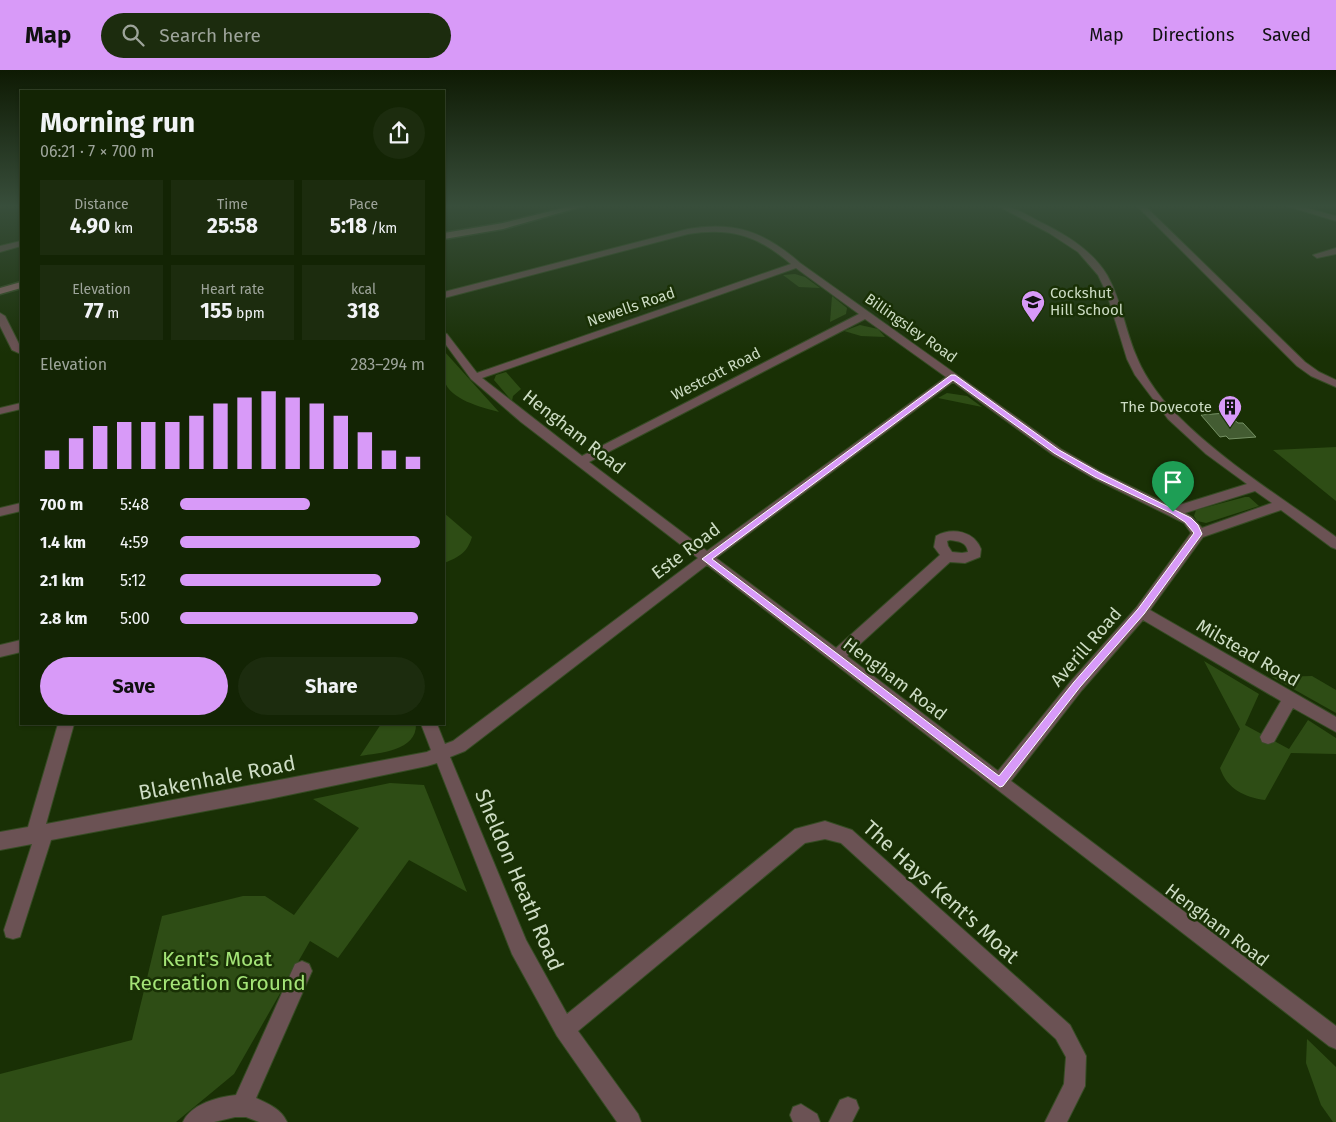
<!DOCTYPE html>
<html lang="en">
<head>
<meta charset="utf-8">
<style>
	:root { --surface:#132404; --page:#1c2c0e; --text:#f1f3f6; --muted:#9da49a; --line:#324126; --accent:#d89af8 }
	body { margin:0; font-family:"Fira Sans",sans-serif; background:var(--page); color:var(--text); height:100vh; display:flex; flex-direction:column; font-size:19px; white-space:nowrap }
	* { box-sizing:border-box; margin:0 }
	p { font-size:16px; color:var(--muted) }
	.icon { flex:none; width:28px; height:28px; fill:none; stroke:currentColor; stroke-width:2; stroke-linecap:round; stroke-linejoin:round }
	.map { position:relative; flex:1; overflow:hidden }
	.drawer { position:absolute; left:20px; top:20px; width:425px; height:635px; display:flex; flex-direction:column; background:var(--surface); border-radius:0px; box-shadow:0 1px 4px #0004,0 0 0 1px var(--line) }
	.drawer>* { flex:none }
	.pin { position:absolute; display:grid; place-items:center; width:42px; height:42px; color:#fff; margin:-51px -21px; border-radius:50% 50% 50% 0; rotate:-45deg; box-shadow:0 0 5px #0007 }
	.pin .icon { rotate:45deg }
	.round { display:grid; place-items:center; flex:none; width:52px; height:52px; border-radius:26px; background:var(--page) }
	.headline { display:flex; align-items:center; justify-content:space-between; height:85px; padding:0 20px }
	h1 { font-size:28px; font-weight:700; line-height:38px }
	.metrics { display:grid; grid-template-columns:repeat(3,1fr); gap:8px; height:85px; padding:5px 20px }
	.metrics div { display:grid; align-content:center; border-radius:0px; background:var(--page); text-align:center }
	.metrics b { font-size:21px; font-weight:700 }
	.metrics small { font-size:14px; font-weight:400 }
	.metrics p { font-size:14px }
	.chart { height:140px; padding:10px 20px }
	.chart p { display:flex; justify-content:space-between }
	.chart svg { width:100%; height:90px; margin-top:5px; stroke:var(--accent); stroke-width:6 }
	.button { display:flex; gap:10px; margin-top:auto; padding:10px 20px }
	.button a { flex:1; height:58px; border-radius:30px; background:var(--accent); color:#111; font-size:20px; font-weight:700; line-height:58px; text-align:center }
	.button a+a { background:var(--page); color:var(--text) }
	ul { padding:0 20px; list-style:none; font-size:16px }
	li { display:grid; grid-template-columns:80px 60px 1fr; align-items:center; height:38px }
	li i { height:12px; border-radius:6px; background:var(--accent) }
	header { display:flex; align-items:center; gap:30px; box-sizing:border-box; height:70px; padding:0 25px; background:var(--accent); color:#111 }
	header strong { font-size:24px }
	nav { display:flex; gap:28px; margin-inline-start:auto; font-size:18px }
	.search { width:350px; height:45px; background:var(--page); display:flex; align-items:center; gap:12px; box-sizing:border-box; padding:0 18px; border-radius:28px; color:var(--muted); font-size:19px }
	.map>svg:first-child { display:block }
	.green { fill:#2e4d15 }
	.building { fill:#435c32; stroke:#759164 }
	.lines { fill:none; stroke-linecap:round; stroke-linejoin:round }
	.street-casing { stroke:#364c24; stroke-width:2 }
	.secondary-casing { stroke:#364c24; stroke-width:3 }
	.street { fill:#6b5254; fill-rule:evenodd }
	.secondary { fill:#8f696c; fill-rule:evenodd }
	.route { fill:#d89af8; stroke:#fff; fill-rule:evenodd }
	.labels { text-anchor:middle; stroke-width:5; stroke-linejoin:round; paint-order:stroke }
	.far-poi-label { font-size:15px; fill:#cddcc4; stroke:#193005; text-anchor:start }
	.far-street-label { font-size:15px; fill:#cddcc4; stroke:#193005 }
	.street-label { font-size:18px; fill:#cddcc4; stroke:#193005 }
	.near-street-label { font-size:21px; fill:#cddcc4; stroke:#193005 }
	.near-park-label { font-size:21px; fill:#a4e477; stroke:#193005 }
</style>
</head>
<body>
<header>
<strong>Map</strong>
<div class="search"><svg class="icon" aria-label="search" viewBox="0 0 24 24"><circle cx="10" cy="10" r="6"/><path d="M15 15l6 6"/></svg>Search here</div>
<nav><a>Map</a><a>Directions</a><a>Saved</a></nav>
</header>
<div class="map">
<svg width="1336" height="1052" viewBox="0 0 1336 1052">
	<rect width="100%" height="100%" fill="#193005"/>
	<g class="green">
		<polygon points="795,204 805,207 820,218 799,217 783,205"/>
		<polygon points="832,226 847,238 846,244 830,252"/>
		<polygon points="860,255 878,259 885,267 861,266 844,261"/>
		<path d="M 444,281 L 499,342 C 481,337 450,330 444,310 C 442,302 444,290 444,281 Z"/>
		<polygon points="506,302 521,319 513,326 512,331 494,310 496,305"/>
		<polygon points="947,323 967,326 982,337 938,328"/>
		<polygon points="1336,377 1336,431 1273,380"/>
		<polygon points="1245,427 1249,427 1259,436 1206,453 1197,451 1194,446 1196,440"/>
		<path d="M 444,443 L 472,467 C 467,483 459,487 444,493 Z"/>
		<path d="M 1204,591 L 1259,624 L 1245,655 L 1289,679 L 1308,650 L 1336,668 L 1336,684 L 1291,683 L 1265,730 C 1244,727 1227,719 1220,698 L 1240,659 Z"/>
		<polygon points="1312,606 1336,620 1336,643 1272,607"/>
		<path d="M 381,654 L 416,654 C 417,681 379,683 360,686 Z"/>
		<polygon points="390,713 424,715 467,822 409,790 338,888 310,871 234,1004 176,1052 0,1052 0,1004 132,970 162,846 243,826 265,826 294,845 359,758 313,729"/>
		<polygon points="1307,969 1336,997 1336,1052 1333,1052 1321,1035 1306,993"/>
	</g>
	<polygon class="building" points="1226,343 1238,353 1243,353 1256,367 1229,369 1226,366 1220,367 1201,345"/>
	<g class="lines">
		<g class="street-casing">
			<g id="street">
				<path d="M 998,136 C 1012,135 1027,145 1040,152 C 1065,164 1092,180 1107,205 C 1122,231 1125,262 1138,290 C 1145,307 1163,332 1177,345 C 1222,391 1284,429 1336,467 L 1336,479 L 1331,477 L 1281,440 L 1203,467 L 1150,540 L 1336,647 L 1336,662 L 1293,638 L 1274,672 L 1268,674 L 1262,672 L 1260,667 L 1281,631 L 1143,550 L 1082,620 L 1011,711 L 1336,956 L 1336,979 L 1329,976 L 707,495 L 465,681 L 450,687 L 526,870 L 567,944 L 795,759 L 825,751 L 852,760 L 1070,955 L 1086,986 L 1085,1016 L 1067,1052 L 1045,1052 L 1064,1014 L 1066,987 L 1056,969 L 841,773 L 825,769 L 805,773 L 578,961 L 638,1044 L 641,1052 L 617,1052 L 557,966 L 512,884 L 437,693 L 427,696 L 269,729 L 51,770 L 20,867 L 13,869 L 6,867 L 4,860 L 32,774 L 0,780 L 0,762 L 28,757 L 58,654 L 74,654 L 46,754 L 427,682 L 431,680 L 421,654 L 437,654 L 445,674 L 453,671 L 698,488 L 521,352 L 471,309 L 444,272 L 444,263 L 447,264 L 477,303 L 791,194 C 758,166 732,157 688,164 L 444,228 L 444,222 L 688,159 C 735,151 765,162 800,193 L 1061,379 L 1101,402 L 1173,437 L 1247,414 L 1206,384 L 1168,349 L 1135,305 L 1127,289 L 1107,224 L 1098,205 L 1078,182 L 1049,163 ZM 796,198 L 859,244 L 582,386 L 482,308 ZM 865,249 L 946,307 L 707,481 L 589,392 ZM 953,312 L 1053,385 L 1093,408 L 1184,453 L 1191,463 L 1136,538 L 1072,610 L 998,701 L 847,586 L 950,492 L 965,493 L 980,487 L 981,479 C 974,461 952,457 936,466 L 934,477 L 940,485 L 836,578 L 716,488 ZM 1255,421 L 1272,433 L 1202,458 L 1192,447 L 1185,443 ZM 950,470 C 958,471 967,472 968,482 L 962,483 L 952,482 L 948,476 L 947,471 Z"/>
				<polygon points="1137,136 1145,136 1305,292 1319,302 1336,310 1336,317 1311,306 1297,296"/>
				<polygon points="1287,136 1299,136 1336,146 1336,151"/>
				<polygon points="21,171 21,176 0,182 0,176"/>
				<polygon points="1336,178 1336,184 1317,188 1313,185"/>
				<polygon points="0,243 5,246 21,278 21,284 12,280 0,256"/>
				<polygon points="21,333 21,339 0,344 0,338"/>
				<polygon points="21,433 21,441 0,446 0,438"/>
				<polygon points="21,570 21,582 0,587 0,575"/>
				<path d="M 302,891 L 309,894 L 312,901 L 256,1028 C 269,1034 281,1039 287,1052 L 259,1052 L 246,1047 L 235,1047 L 214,1052 L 183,1052 C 191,1034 218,1027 236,1025 L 295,894 Z"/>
				<polygon points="848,1027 856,1030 859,1038 852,1052 829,1052 840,1030"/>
				<polygon points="801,1034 817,1044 820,1052 793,1052 790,1045 793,1037"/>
			</g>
		</g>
		<g class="secondary-casing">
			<g id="secondary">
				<polygon points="571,136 584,136 503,159 444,169 444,163 503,153"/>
				<polygon points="21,212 21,218 0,224 0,218"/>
			</g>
		</g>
		<use href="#street" class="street"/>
		<use href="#secondary" class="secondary"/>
	</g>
	<linearGradient id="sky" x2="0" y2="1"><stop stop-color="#0e1a03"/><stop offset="0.48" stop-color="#384e3b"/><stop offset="1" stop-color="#384e3b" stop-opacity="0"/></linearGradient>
	<rect width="1336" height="283" fill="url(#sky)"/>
	<path class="route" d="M 951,305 L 955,305 L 1059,380 L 1100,403 L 1191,448 L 1198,455 L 1202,464 L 1144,544 L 1080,617 L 1003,716 L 1000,717 L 702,489 ZM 953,310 L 1054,383 L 1095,407 L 1171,443 L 1185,452 L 1194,463 L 1138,539 L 1074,612 L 999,706 L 712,489 Z"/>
	<defs>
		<g id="school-pin" transform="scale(1.25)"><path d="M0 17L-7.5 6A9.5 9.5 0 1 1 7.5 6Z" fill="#d89af8" stroke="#193005"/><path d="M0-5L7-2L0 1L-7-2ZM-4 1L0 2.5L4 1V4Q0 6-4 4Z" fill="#111"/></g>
		<g id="building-pin" transform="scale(1.25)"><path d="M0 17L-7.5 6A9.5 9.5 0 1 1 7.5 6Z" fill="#d89af8" stroke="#193005"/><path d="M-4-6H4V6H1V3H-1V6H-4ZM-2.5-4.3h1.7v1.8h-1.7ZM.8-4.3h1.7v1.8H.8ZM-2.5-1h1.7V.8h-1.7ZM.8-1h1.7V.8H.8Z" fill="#111"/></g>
	</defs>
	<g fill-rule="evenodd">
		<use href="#school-pin" x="1033" y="232"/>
		<use href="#building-pin" x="1230" y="337"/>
	</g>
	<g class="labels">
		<g class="far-poi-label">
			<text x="1050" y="228">Cockshut<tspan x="1050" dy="17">Hill School</tspan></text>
			<text x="1212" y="342" text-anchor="end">The Dovecote</text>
		</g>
		<g class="far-street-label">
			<text transform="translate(631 237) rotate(-19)" y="5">Newells Road</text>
			<text transform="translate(911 258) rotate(35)" y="5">Billingsley Road</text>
			<text transform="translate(716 304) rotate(-27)" y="5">Westcott Road</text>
		</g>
		<g class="street-label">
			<text transform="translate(574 362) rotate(38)" y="6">Hengham Road</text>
			<text transform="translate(686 481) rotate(-37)" y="6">Este Road</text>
			<text transform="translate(1086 577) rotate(-49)" y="6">Averill Road</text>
			<text transform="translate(1248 583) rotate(30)" y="6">Milstead Road</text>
			<text transform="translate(895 609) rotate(37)" y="6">Hengham Road</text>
			<text transform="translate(1217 855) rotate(37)" y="6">Hengham Road</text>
		</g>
		<g class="near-street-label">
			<text transform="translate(217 708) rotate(-11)" y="7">Blakenhale Road</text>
			<text transform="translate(519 810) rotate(67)" y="7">Sheldon Heath Road</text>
			<text transform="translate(941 822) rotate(42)" y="7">The Hays Kent's Moat</text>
		</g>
		<g class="near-park-label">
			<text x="217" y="896">Kent's Moat<tspan x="217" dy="24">Recreation Ground</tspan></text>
		</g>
	</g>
</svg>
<div class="pin" style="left:1173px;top:442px;background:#1e9e55"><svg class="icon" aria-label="arrive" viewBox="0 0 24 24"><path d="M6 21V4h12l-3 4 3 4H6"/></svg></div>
<section class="drawer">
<div class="headline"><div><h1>Morning run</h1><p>06:21 · 7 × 700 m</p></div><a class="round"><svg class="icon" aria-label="share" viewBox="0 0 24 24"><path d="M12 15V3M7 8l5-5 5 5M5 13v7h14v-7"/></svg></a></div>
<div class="metrics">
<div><p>Distance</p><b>4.90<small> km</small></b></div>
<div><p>Time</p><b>25:58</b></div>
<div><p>Pace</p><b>5:18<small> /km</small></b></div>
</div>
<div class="metrics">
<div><p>Elevation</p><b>77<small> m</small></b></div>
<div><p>Heart rate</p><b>155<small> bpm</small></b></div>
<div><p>kcal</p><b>318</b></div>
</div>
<div class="chart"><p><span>Elevation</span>283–294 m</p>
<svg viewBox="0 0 160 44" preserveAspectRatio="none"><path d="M5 44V35M15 44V29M25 44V23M35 44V21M45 44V21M55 44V21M65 44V18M75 44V12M85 44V9M95 44V6M105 44V9M115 44V12M125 44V18M135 44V26M145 44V35M155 44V38"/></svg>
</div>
<ul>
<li><b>700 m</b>5:48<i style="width:53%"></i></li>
<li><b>1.4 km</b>4:59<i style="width:98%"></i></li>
<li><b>2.1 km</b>5:12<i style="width:82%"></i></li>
<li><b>2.8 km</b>5:00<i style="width:97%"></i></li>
</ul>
<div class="button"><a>Save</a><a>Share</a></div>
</section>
</div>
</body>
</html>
